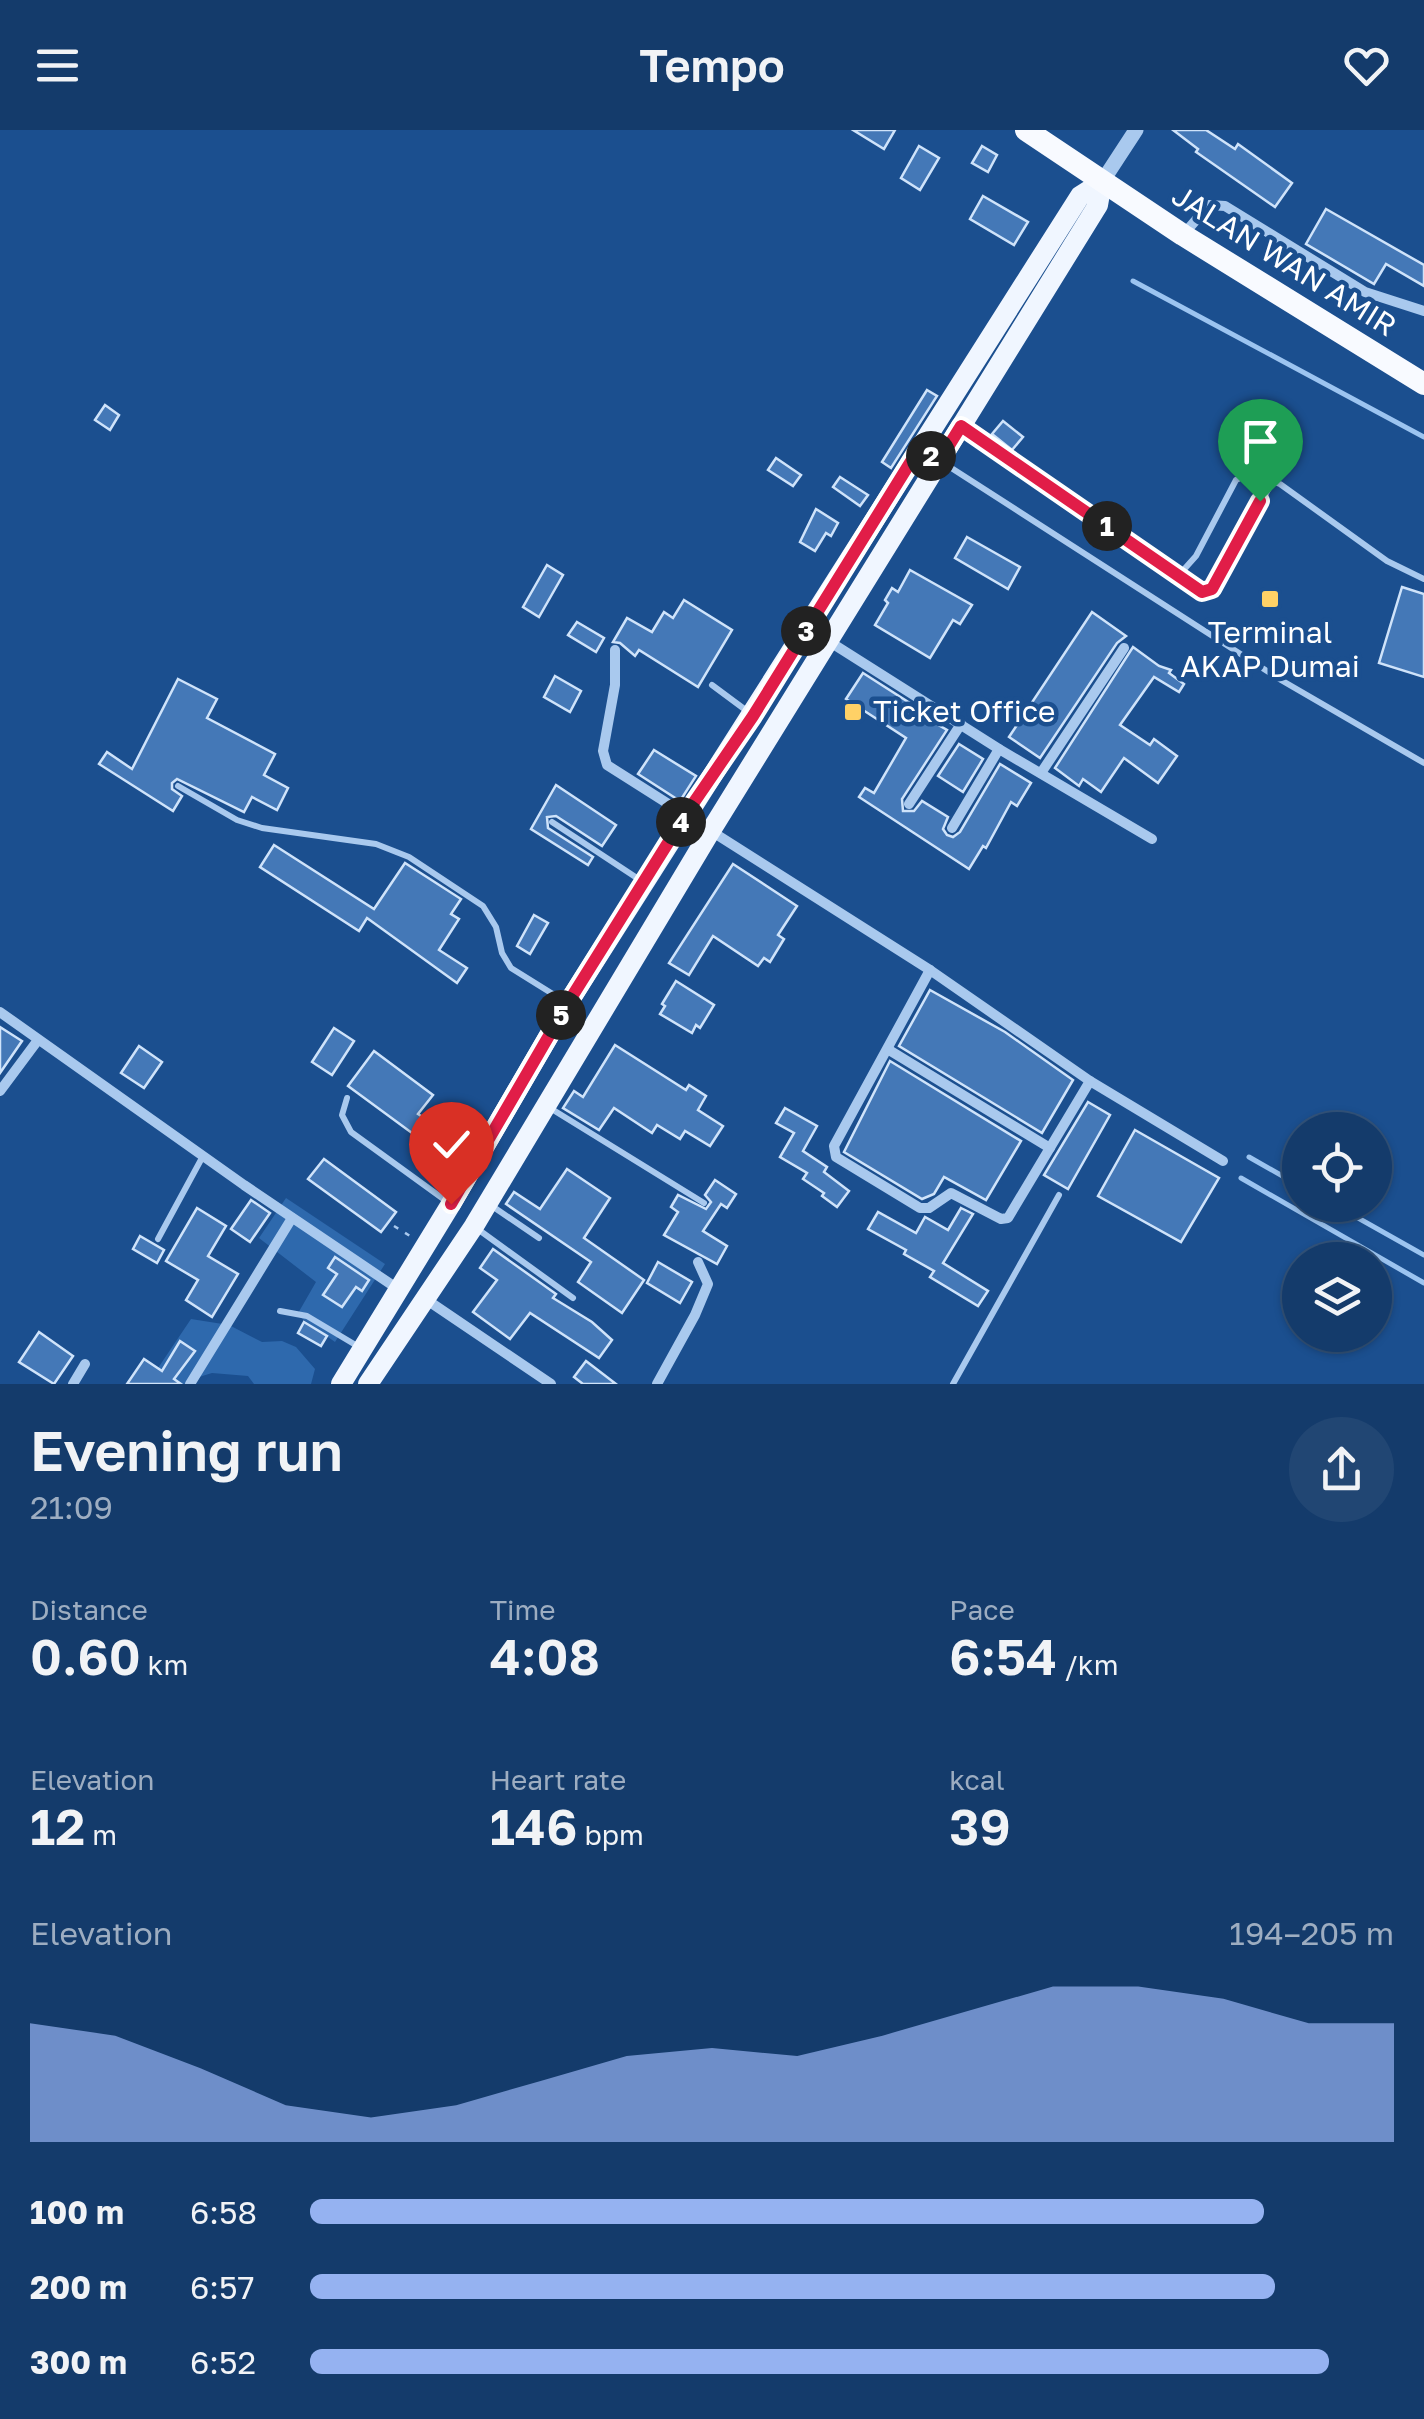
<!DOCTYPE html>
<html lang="en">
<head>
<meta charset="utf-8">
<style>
	:root { --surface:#143b6b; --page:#214673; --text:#f1f3f6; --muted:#9dadc1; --line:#33557e; --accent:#95b2f1 }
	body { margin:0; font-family:"Golos Text",sans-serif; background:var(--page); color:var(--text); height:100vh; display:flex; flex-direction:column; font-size:38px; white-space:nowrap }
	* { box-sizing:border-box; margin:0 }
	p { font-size:32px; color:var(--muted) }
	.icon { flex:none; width:55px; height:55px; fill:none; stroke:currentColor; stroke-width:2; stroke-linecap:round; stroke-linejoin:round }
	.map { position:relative; height:1254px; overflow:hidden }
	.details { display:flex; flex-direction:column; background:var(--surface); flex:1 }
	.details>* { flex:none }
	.fabs { position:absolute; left:1282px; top:982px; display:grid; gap:20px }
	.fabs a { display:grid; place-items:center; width:110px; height:110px; border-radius:50%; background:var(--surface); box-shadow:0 2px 8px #0004,0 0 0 2px var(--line); font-size:50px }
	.pin { position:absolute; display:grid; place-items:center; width:85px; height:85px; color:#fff; margin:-102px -42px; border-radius:50% 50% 50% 0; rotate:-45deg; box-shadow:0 0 10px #0007 }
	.pin .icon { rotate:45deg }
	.km { position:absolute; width:50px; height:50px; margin:-25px; border-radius:50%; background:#222; color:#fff; font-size:28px; line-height:50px; text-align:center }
	.round { display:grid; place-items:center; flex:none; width:105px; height:105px; border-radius:52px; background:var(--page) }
	.summary { display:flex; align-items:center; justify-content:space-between; height:170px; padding:0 30px }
	h1 { font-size:55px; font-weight:600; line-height:75px }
	.stats { display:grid; grid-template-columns:repeat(3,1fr); gap:15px; height:170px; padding:10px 30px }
	.stats div { display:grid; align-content:center }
	.stats b { font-size:50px; font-weight:600 }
	.stats small { font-size:28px; font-weight:400 }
	.stats p { font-size:28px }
	.chart { height:280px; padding:20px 30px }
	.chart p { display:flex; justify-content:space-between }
	.chart svg { width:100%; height:180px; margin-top:10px; fill:var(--accent); opacity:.7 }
	ul { padding:0 30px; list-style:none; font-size:32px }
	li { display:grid; grid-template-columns:160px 120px 1fr; align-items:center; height:75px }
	li i { height:25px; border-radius:12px; background:var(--accent) }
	header { display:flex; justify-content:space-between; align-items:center; height:130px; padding:0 30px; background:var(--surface); font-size:45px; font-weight:600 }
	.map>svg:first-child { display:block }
	.green { fill:#2e69ad }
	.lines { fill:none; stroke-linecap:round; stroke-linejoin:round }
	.stream { stroke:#9cc4f0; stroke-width:5 }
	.building { fill:#4478b7; stroke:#cfe3fa; stroke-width:2.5 }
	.path { stroke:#a9c9ee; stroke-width:2.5; stroke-dasharray:5 8; stroke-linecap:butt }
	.service { stroke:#a9c9ee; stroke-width:6 }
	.minor { stroke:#a9c9ee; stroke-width:10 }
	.tertiary { stroke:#a9c9ee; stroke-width:15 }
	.primary { stroke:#f0f6ff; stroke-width:20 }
	.trunk { stroke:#f8faff; stroke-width:22 }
	.route-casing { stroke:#fff; stroke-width:20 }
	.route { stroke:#e11d48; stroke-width:12 }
	.poi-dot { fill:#ffd166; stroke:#1b4f8f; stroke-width:4 }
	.labels { text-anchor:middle; stroke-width:9; stroke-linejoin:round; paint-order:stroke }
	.street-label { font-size:30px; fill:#fff; stroke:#1b4f8f }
	.poi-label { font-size:30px; fill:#fff; stroke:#1b4f8f }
</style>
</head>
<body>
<header><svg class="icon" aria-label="menu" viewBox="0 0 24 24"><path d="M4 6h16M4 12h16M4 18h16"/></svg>Tempo<svg class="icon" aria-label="heart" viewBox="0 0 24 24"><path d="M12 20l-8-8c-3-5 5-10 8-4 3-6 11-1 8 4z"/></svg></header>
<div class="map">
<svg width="1424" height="1254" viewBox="0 0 1424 1254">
	<rect width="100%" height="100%" fill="#1b4f8f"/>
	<g class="green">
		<polygon points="286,1068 385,1134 335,1212 297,1185 316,1152 259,1108"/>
		<polygon points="191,1189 229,1195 262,1212 282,1211 296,1217 315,1239 311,1254 254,1254 248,1246 212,1243 199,1247 195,1254 152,1254 156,1241"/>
	</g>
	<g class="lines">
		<g class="stream">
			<polyline points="1133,151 1424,307"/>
			<polyline points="1249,1027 1300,1056"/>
			<polyline points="1241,1048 1424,1153"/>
			<polyline points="1335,1075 1424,1125"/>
		</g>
	</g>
	<g class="building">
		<polygon points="853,0 895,0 884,19"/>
		<polygon points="1173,0 1206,0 1235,19 1238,14 1292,53 1275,77 1196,22 1198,19"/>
		<polygon points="919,16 939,28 920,60 901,48"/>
		<polygon points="982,16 997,25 988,42 972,33"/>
		<polygon points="983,66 1028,92 1014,115 970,89"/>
		<polygon points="1326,79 1424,135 1424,156 1386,134 1374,154 1306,114"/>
		<polygon points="927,260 937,266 891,338 882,332"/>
		<polygon points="105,275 119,285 110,300 95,290"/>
		<polygon points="1003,291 1023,307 1012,320 992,304"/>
		<polygon points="776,328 801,345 793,356 768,340"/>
		<polygon points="840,347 868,365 860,376 833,357"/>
		<polygon points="816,379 838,393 831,406 826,403 815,421 800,412"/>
		<polygon points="967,407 1020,437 1008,459 955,428"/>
		<polygon points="547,435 563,445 539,487 523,477"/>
		<polygon points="910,440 972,475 960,494 953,490 930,528 875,495 888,473 885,470 892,458 898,462"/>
		<polygon points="1402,457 1424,464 1424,547 1379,533"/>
		<polygon points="684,470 732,500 698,557 639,520 635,526 620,513 613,512 627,488 652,502 664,482 673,488"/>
		<polygon points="1092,482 1126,506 1117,513 1040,628 1009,607"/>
		<polygon points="577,492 604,508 596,522 568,505"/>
		<polygon points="1133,517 1159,536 1171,540 1169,543 1184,554 1179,562 1154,547 1120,595 1150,615 1154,609 1177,626 1158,653 1124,628 1101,662 1083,649 1079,656 1055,638"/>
		<polygon points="863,543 916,577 914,581 947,600 902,669 903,681 914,681 922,671 948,687 943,699 947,705 953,707 960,702 1000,634 1031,653 1017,676 1011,672 986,718 983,716 969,739 859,667 865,658 874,663 906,608 846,569"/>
		<polygon points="555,546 581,561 570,582 544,567"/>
		<polygon points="178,549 217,569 207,588 275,624 264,645 288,658 277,680 252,667 244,682 177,649 172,653 172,659 182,666 173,681 99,634 107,622 132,639"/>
		<polygon points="959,614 983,629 963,662 938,646"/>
		<polygon points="654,620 696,646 680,671 638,644"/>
		<polygon points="556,655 616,695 602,716 556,686 547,687 548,698 593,727 588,735 531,699"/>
		<polygon points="274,715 374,779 405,733 461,769 451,784 459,789 439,820 467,838 457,853 367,788 359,801 260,737"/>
		<polygon points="733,734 797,776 778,805 784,809 770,832 764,828 758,836 713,806 689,845 669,833"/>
		<polygon points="534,785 548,793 530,824 517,816"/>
		<polygon points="676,851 714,875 700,898 696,895 692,903 660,884 665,876 662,874"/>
		<polygon points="930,860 1005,902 1073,950 1042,1003 899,916"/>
		<polygon points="0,897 22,911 0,943"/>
		<polygon points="334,898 354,911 332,945 312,932"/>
		<polygon points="615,915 686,960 689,955 706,966 698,980 723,996 710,1016 685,1001 680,1009 657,995 652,1003 614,978 599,1000 563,978 574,961 583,967"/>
		<polygon points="139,916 162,932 144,958 121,943"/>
		<polygon points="374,921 433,965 418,984 442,1000 431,1017 348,956"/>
		<polygon points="890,931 1021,1011 986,1070 944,1047 934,1064 922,1069 844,1022"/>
		<polygon points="1088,972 1110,985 1068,1059 1044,1045"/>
		<polygon points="785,978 817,996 803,1021 827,1037 824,1042 849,1061 837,1077 822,1066 824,1063 803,1049 807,1043 780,1027 794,1003 776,993"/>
		<polygon points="1135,1000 1219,1048 1181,1112 1098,1066"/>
		<polygon points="324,1029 396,1082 381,1102 308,1049"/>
		<polygon points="567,1039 610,1068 584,1108 644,1150 622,1183 578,1152 591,1132 506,1074 514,1062 540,1079"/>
		<polygon points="715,1050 736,1064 727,1078 721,1074 703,1101 727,1116 717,1134 664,1105 678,1082 671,1077 678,1065 706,1079 711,1072 705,1065"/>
		<polygon points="251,1070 270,1083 250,1112 231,1099"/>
		<polygon points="197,1078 226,1096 208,1126 238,1144 212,1187 186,1170 198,1150 166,1131"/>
		<polygon points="961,1078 973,1084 943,1133 988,1161 978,1176 930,1147 934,1141 904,1124 906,1120 868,1099 878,1082 916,1103 925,1087 948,1100"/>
		<polygon points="140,1106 164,1120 157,1133 133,1119"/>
		<polygon points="493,1119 556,1164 553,1168 592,1192 612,1210 599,1228 530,1183 510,1209 473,1182 497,1150 480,1138"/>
		<polygon points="335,1127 369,1150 362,1161 356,1157 342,1177 323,1165 337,1144 328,1138"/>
		<polygon points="658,1132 692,1152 680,1173 647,1153"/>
		<polygon points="304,1192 327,1206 321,1216 298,1203"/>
		<polygon points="39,1202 73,1226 54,1254 19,1232"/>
		<polygon points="180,1211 195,1221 174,1249 181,1254 127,1254 144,1229 162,1241"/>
		<polygon points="586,1231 616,1254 583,1254 574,1247"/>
	</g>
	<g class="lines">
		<polyline class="path" points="394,1096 410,1106"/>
		<g class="service">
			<polyline points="966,299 1179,445 1196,426 1236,350 1248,344 1280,354 1387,431 1424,449"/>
			<polyline points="942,332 1281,550 1424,633"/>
			<polyline points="1179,445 1202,462 1212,459 1273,351"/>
			<polyline points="712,555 747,581"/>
			<polyline points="178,656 237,690 262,698 376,714 409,727 483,776 496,797 502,823 511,838 564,871"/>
			<polyline points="552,692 643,752"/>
			<polyline points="347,968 342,985 351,1002 449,1073"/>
			<polyline points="550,978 704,1073"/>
			<polyline points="492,1076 539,1108"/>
			<polyline points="479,1100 573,1168"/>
			<polyline points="158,1109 203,1026"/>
			<polyline points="280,1181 307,1186 359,1217"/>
			<polyline points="953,1254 1059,1065"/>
		</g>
		<g class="minor">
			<polyline points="1183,105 1209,75 1225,76 1365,162 1424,181"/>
			<polyline points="830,512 999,619 1152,709"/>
			<polyline points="615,520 615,555 603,621 607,635 930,840 1090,951 1223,1031"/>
			<polyline points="1041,643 1124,518"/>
			<polyline points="909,674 961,594"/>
			<polyline points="952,698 999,619"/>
			<polyline points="930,840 834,1016 836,1027 920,1078 929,1078 951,1063 1001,1089 1008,1088 1090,951"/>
			<polyline points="0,882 244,1055 398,1159"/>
			<polyline points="889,920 1050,1018"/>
			<polyline points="0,961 38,910"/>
			<polyline points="424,1168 551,1254"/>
			<polyline points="73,1254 85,1234"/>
			<polyline points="190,1254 292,1088"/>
			<polyline points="657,1254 695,1185 708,1154 698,1132"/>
		</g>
		<polyline class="tertiary" points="1102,52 1136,0"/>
		<polyline class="primary" points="341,1254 451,1074 568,873 1080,66 1102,52 1098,75 710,702 474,1096 368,1254"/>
		<polyline class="trunk" points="1026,0 1183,105 1424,254"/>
	</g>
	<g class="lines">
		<g class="route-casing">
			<polyline id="route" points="451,1074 568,873 686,684 753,586 918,320 940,330 961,296 1202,462 1212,459 1260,371"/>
		</g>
		<use href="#route" class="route"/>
	</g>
	<g class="poi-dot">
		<rect x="1260" y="459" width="20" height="20" rx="5"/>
		<rect x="843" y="572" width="20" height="20" rx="5"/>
	</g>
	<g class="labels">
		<g class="street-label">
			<text transform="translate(1284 131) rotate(32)" y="10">JALAN WAN AMIR</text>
		</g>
		<g class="poi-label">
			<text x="1270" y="513">Terminal<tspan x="1270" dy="34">AKAP Dumai</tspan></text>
			<text x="873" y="592" text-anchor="start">Ticket Office</text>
		</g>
	</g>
</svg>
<div class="fabs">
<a><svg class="icon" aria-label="locate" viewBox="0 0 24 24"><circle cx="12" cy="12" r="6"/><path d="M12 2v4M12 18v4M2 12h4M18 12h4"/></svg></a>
<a><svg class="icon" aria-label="layers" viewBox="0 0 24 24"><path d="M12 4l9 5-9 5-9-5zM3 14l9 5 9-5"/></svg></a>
</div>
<div class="pin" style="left:1260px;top:371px;background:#1e9e55"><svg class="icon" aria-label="arrive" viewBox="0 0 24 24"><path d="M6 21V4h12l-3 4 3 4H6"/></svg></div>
<div class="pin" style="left:451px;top:1074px;background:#d93025"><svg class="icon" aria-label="check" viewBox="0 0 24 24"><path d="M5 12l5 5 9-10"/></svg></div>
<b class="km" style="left:1107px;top:396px">1</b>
<b class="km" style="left:931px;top:326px">2</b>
<b class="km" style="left:806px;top:501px">3</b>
<b class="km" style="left:681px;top:692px">4</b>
<b class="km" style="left:561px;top:885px">5</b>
</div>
<section class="details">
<div class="summary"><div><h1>Evening run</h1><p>21:09</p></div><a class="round"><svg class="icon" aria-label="share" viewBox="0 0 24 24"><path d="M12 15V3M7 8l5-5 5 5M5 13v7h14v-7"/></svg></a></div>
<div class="stats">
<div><p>Distance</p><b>0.60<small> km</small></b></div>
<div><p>Time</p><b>4:08</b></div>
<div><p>Pace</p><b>6:54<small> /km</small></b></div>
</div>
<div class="stats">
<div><p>Elevation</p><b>12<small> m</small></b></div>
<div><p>Heart rate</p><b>146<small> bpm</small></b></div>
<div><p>kcal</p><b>39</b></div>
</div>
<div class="chart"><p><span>Elevation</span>194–205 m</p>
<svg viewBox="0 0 160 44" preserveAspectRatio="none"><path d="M0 44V15L10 18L20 26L30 35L40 38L50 35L60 29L70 23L80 21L90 23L100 18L110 12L120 6L130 6L140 9L150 15L160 15V44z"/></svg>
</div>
<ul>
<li><b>100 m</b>6:58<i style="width:88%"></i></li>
<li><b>200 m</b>6:57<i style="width:89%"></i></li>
<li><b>300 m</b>6:52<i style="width:94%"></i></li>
</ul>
</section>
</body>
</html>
